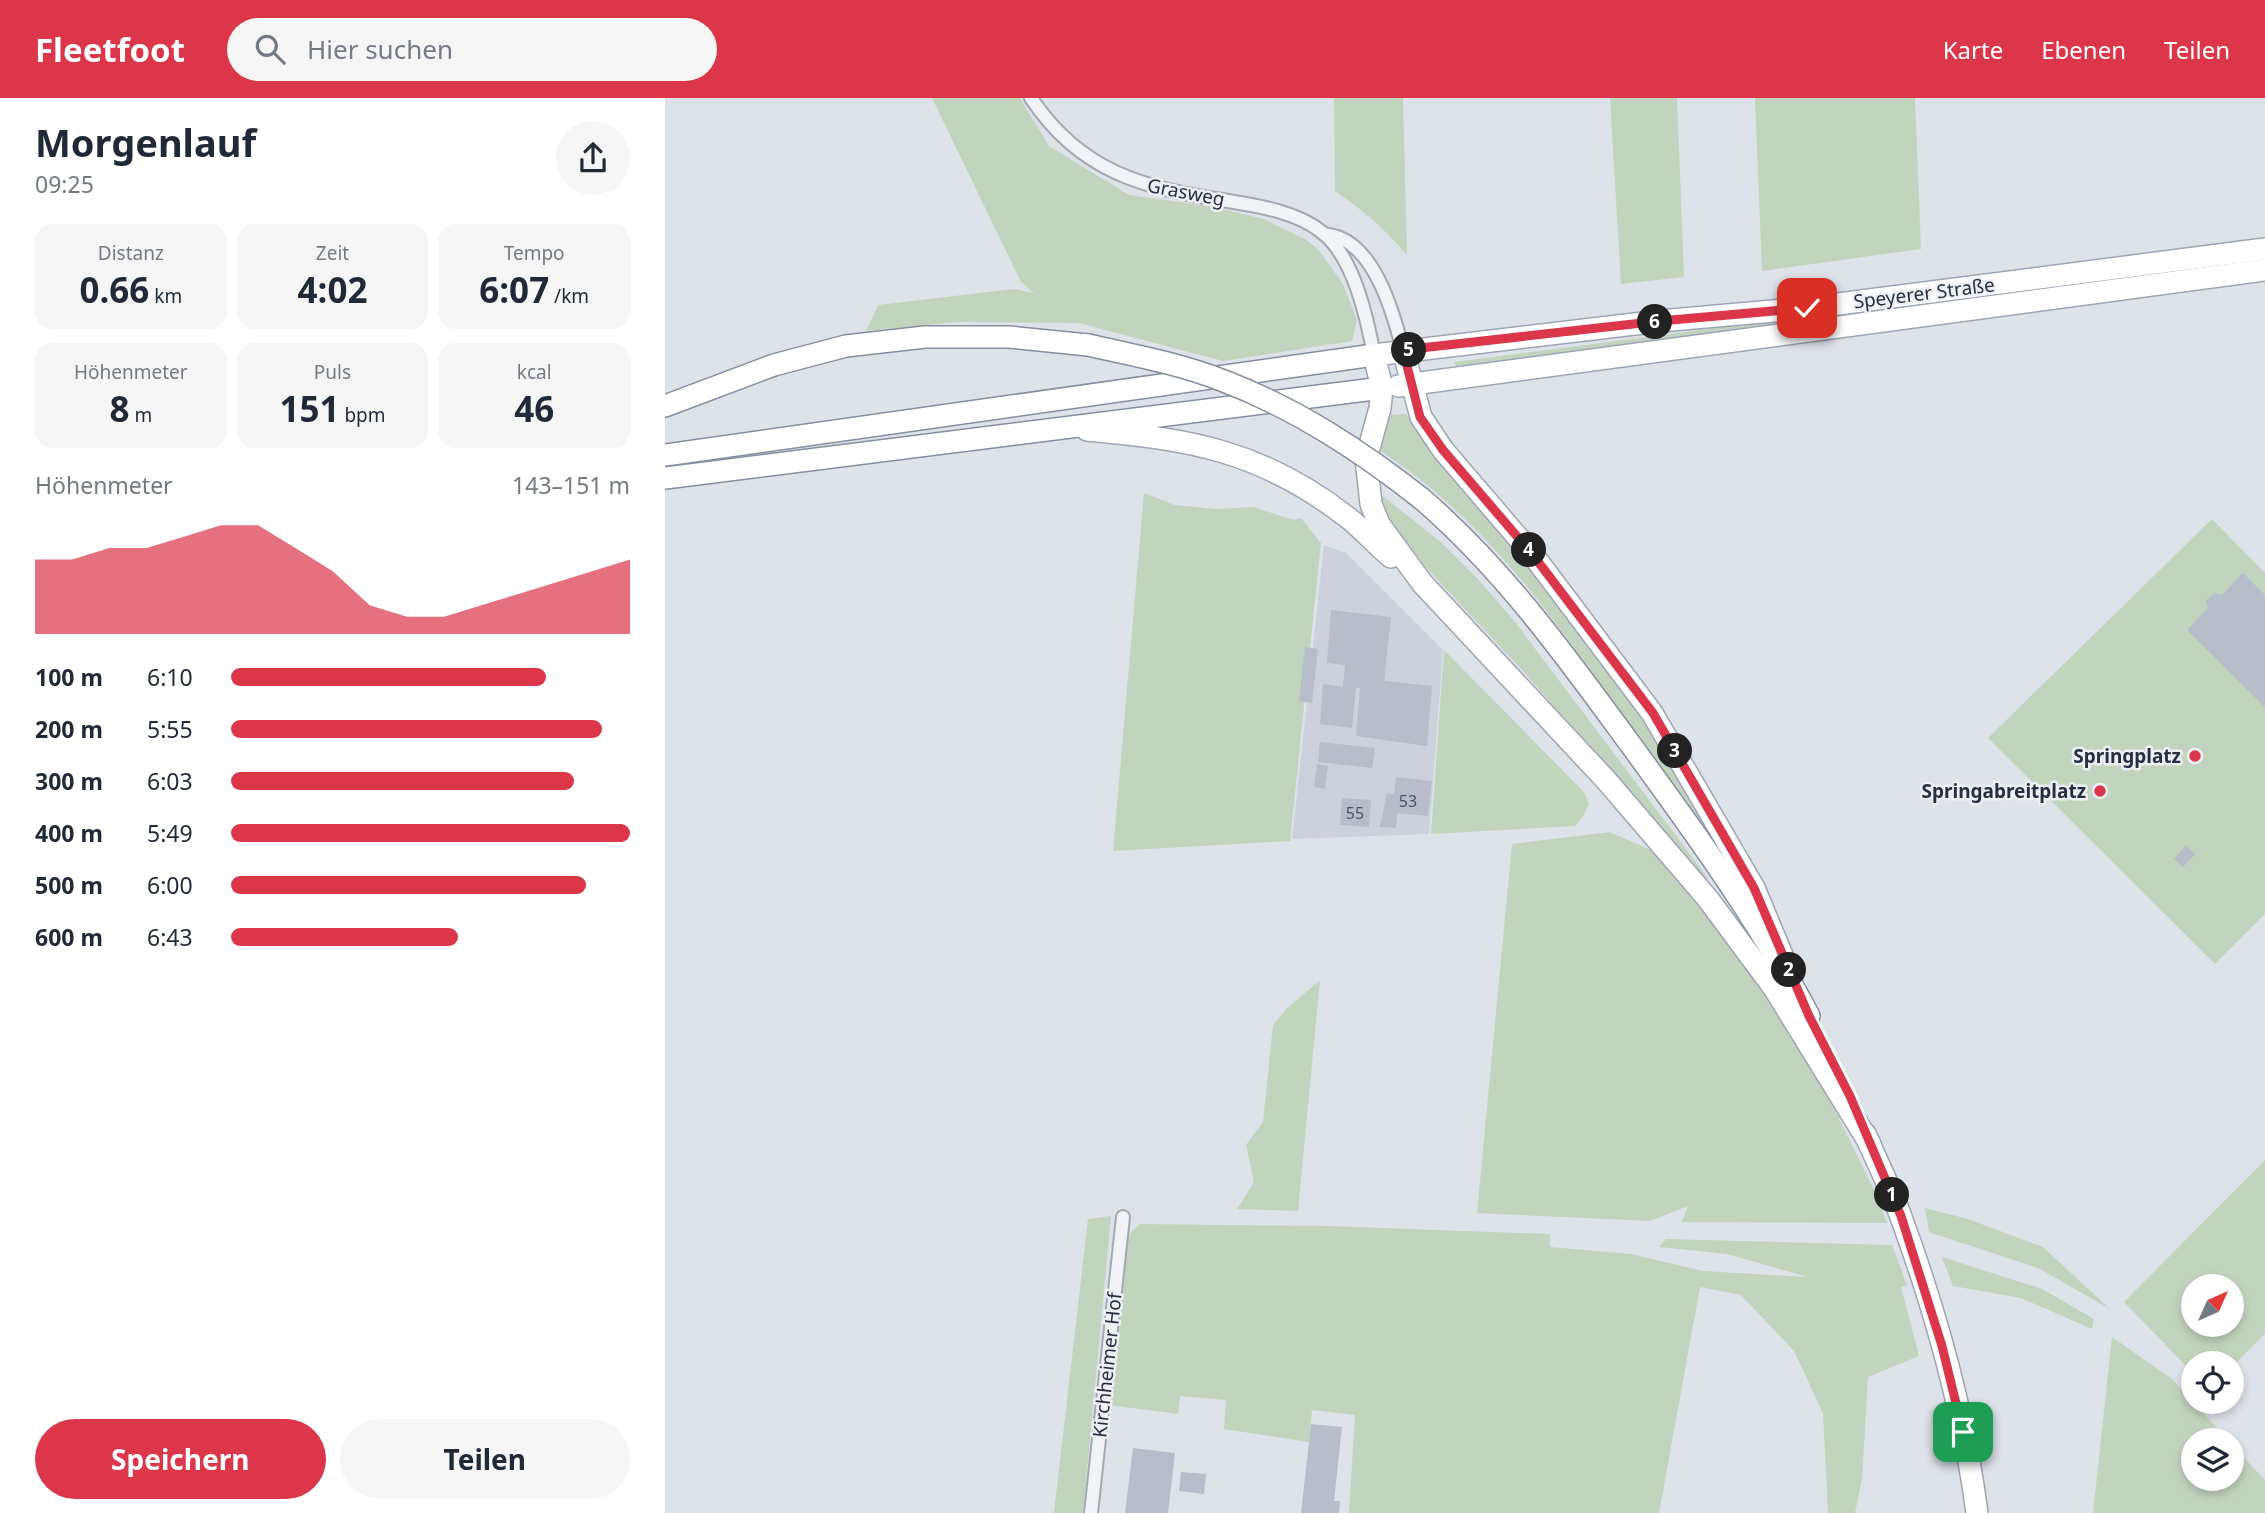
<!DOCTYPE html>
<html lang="de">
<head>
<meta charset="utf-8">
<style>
	:root { --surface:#fff; --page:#f6f6f7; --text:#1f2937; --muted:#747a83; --accent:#db3649 }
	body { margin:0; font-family:"Noto Sans",sans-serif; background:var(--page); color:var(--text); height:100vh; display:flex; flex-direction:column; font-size:26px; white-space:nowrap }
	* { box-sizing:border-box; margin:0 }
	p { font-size:23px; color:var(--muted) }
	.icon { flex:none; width:38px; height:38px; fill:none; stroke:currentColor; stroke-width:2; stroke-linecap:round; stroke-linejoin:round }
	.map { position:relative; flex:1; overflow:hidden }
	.details { display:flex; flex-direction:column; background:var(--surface); width:665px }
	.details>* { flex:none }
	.needle { width:46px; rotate:45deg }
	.tools { position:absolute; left:1516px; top:1176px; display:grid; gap:14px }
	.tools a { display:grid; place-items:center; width:63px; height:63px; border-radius:50%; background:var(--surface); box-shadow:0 4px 10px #0003; font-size:35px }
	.pin { position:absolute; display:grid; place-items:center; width:60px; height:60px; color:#fff; margin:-30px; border-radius:14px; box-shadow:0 4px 10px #0006 }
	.km { position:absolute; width:35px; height:35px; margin:-18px; border-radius:50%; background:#222; color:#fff; font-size:19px; line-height:35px; text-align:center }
	.round { display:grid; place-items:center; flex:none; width:74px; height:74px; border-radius:37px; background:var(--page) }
	.head { display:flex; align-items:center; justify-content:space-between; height:119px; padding:0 35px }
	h1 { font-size:38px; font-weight:700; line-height:52px }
	.metrics { display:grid; grid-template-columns:repeat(3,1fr); gap:10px; height:119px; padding:7px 35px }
	.metrics div { display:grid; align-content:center; border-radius:18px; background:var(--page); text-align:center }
	.metrics b { font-size:35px; font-weight:700 }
	.metrics small { font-size:19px; font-weight:400 }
	.metrics p { font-size:19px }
	.chart { height:196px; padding:14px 35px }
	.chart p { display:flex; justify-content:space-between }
	.chart svg { width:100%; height:126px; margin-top:7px; fill:var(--accent); opacity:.7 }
	.primary-button { display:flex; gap:14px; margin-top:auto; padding:14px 35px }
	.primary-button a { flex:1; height:80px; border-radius:42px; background:var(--accent); color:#fff; font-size:28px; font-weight:700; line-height:80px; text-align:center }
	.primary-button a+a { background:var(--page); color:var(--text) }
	ul { padding:0 35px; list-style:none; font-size:23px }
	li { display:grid; grid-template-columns:112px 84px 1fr; align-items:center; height:52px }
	li i { height:18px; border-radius:9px; background:var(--accent) }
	header { display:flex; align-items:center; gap:42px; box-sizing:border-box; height:98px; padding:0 35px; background:var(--accent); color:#fff }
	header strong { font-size:33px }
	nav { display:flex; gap:38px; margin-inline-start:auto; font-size:24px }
	.search { width:490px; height:63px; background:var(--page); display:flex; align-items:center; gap:18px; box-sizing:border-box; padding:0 24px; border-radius:38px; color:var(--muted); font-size:26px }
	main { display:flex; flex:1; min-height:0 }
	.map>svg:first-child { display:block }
	.built { fill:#ccd1db }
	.green { fill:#c3d4be; fill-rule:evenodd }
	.building { fill:#b7bec9 }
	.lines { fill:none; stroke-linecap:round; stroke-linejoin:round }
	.minor-casing { stroke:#a3a9b3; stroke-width:16 }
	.primary-casing { stroke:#9ca5b6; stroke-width:24 }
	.trunk-casing { stroke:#848ea1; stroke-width:24 }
	.minor { stroke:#f1f3f7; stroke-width:12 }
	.primary { stroke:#fff; stroke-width:21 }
	.trunk { stroke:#fff; stroke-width:21 }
	.trunk-bridge-casing { stroke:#848ea1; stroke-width:24; stroke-linecap:butt }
	.trunk-bridge { stroke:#fff; stroke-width:21 }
	.route-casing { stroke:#fff; stroke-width:14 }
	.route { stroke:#db3649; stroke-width:9 }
	.poi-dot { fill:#db3649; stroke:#edf1f6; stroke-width:2.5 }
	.labels { text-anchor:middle; stroke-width:5; stroke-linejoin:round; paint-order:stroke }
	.number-label { font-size:16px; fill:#4a5363 }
	.street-label { font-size:19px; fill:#252f41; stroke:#edf1f6 }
	.poi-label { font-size:19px; font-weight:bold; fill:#252f41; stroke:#edf1f6; text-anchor:end }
</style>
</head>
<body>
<header>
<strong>Fleetfoot</strong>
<div class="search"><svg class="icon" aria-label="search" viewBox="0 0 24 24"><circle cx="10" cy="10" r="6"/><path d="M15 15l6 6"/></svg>Hier suchen</div>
<nav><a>Karte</a><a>Ebenen</a><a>Teilen</a></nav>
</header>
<main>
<section class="details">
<div class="head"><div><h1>Morgenlauf</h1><p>09:25</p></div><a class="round"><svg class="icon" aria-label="share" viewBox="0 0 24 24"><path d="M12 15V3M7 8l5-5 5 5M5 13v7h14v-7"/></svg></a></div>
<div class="metrics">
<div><p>Distanz</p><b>0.66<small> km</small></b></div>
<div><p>Zeit</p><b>4:02</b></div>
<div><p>Tempo</p><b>6:07<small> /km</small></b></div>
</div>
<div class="metrics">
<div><p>Höhenmeter</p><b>8<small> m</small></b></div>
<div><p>Puls</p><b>151<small> bpm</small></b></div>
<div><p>kcal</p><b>46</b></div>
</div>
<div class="chart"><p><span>Höhenmeter</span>143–151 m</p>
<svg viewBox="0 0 160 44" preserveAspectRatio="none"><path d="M0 44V18L10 18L20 14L30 14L40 10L50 6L60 6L70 14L80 22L90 34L100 38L110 38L120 34L130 30L140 26L150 22L160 18V44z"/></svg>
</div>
<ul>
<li><b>100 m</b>6:10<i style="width:79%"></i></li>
<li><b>200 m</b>5:55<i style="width:93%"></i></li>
<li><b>300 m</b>6:03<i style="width:86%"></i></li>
<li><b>400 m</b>5:49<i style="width:100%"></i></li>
<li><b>500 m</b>6:00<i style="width:89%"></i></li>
<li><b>600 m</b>6:43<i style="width:57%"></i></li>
</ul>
<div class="primary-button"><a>Speichern</a><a>Teilen</a></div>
</section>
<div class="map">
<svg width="1600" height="1415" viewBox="0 0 1600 1415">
	<rect width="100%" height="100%" fill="#dee2e9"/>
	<polygon class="built" points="659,447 681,455 778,552 764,736 627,741"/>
	<g class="green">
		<polygon points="267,0 355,0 384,48 464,97 543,108 599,121 640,141 653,151 678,186 692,222 687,243 558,263 414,225 292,224 201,233 213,207 349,191 369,195 356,184"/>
		<path d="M 669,0 L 738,0 L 742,157 C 720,131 698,112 670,93 Z"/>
		<polygon points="945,0 1012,0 1019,179 956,186"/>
		<polygon points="1090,0 1250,0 1256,151 1097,173"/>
		<polygon points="1600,159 1600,166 793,271 789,264"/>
		<path d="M 741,316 L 765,351 L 809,400 L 928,549 L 990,639 L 1064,762 L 1060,766 C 1026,716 991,666 956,617 C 889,519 814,415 712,351 L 723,317 Z"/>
		<polygon points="479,395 510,407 551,411 588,409 629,422 636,420 656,445 625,743 448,753"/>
		<polygon points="714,395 777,445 813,481 850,524 1043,780 1040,783 859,574 739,446 721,421"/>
		<polygon points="1547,421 1600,475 1600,816 1550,866 1323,640"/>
		<polygon points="779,552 919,694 924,706 917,720 910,728 766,736"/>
		<polygon points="945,734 990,754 1099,888 1158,988 1211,1096 1222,1125 1017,1124 1023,1108 985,1123 812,1115 847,746"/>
		<polygon points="655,882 633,1113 572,1111 589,1084 581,1047 598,1024 608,927 621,911"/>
		<path d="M 1600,1062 L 1600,1236 L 1566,1270 L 1566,1265 L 1528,1265 L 1528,1275 L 1459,1204 ZM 1528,1188 L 1566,1188 L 1566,1227 L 1528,1227 Z"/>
		<polygon points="1260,1110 1303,1121 1378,1149 1445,1211 1373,1170 1264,1134"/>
		<polygon points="446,1118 418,1415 389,1415 423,1121"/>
		<polygon points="475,1126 664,1128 885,1136 885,1149 966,1156 1038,1173 1143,1179 1062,1156 994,1149 1001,1141 1227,1147 1242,1187 1236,1189 1254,1258 1203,1279 1197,1381 1190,1415 1163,1415 1158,1315 1129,1253 1076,1197 1035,1189 994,1415 684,1415 690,1317 647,1312 644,1344 559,1331 561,1302 515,1298 513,1316 444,1307 462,1138"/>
		<polygon points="1277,1159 1377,1191 1429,1221 1427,1231 1356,1200 1288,1188"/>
		<polygon points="1447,1239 1507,1281 1563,1342 1528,1342 1528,1381 1566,1381 1566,1346 1600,1382 1600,1415 1428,1415"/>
	</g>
	<g class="building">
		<polygon points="1578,475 1600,497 1600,609 1522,532 1543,510 1541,503 1549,495 1557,497"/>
		<polygon points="666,512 726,519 719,583 767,588 762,648 691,638 695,590 691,590 687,630 655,626 658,586 678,589 680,567 662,565"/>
		<polygon points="640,549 653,551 647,605 634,603"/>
		<polygon points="655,644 710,650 707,670 653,664"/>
		<polygon points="652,666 663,668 660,691 649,689"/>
		<polygon points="731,679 767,683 763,718 732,715 731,730 715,729 722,695 729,696"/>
		<polygon points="677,700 706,702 704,729 675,727"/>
		<polygon points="1521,747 1530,756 1518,769 1509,761"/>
		<polygon points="646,1326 677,1329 669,1403 675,1403 674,1415 636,1415"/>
		<polygon points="468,1350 510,1355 503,1415 460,1415"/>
		<polygon points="516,1374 541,1376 539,1396 514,1393"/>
	</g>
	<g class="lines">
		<g class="minor-casing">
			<g id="minor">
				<path d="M 366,0 C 416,75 479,90 563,103 C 594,108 633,114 658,135 C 689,160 702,220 709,257"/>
				<path d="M 659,136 C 664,137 671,138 675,140 C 712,155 729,218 738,252"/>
				<polyline points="426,1415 458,1119"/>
			</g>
		</g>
		<g class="primary-casing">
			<g id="primary">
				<polyline points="738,252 756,319 778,352 868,457 987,615 1089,790 1117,857"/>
				<polyline points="733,288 1600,172"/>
				<path d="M 422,332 C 525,341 597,353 682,419 C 698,431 710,446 726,459"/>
				<path d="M 1200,1036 C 1212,1064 1226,1091 1236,1119 C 1271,1214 1299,1315 1312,1415"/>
				<polyline points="1205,1046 1109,890 1043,801 941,682 757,485 714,426 706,406 701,361 715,310 717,290 709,257 995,223 1142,210 1600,151"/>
			</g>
		</g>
		<g class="trunk-casing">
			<g id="trunk">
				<polyline points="0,308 109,267 181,248 260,239 344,239 423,247"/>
				<polyline points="0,357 709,257"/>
				<polyline points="0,380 717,290"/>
				<path d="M 757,401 C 839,472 900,557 963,643 C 1028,732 1093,821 1144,918"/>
			</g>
		</g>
		<use href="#minor" class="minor"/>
		<use href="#primary" class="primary"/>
		<use href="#trunk" class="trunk"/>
		<g class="trunk-bridge-casing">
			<path id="trunk-bridge" d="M 423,247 C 469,257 515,266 559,283 C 632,311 696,353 757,401"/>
		</g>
		<use href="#trunk-bridge" class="trunk-bridge"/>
	</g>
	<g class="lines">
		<g class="route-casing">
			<polyline id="route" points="1142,210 995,223 738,252 755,319 778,352 868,457 988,615 1089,790 1144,918 1185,998 1236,1118 1277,1248 1298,1334"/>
		</g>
		<use href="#route" class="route"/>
	</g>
	<g class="poi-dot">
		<circle cx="1530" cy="658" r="7"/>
		<circle cx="1435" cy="693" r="7"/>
	</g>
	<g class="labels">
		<g class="number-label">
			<text x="743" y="709">53</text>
			<text x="690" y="721">55</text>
		</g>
		<g class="street-label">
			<text transform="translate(521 94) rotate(11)" y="7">Grasweg</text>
			<text transform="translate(1259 195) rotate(-7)" y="7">Speyerer Straße</text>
			<text transform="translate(442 1267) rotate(-84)" y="7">Kirchheimer Hof</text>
		</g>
		<g class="poi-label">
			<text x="1516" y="665">Springplatz</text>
			<text x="1421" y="700">Springabreitplatz</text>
		</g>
	</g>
</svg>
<div class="tools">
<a><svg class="needle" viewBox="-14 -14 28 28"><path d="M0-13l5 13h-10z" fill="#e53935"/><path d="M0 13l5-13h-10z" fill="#747a83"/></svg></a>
<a><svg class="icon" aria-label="locate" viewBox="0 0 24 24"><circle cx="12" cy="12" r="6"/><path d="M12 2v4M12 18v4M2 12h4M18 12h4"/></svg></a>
<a><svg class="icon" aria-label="layers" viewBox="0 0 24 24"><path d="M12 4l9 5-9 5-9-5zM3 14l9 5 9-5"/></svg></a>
</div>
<div class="pin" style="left:1298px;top:1334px;background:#1e9e55"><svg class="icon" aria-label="arrive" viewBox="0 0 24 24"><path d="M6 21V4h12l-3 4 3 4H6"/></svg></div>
<div class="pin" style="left:1142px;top:210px;background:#d93025"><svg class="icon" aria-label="check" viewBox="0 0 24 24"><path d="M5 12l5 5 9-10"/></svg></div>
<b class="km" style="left:1227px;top:1097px">1</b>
<b class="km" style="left:1124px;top:872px">2</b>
<b class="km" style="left:1010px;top:653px">3</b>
<b class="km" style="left:864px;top:452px">4</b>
<b class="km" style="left:744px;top:252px">5</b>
<b class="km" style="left:990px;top:224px">6</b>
</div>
</main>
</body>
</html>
